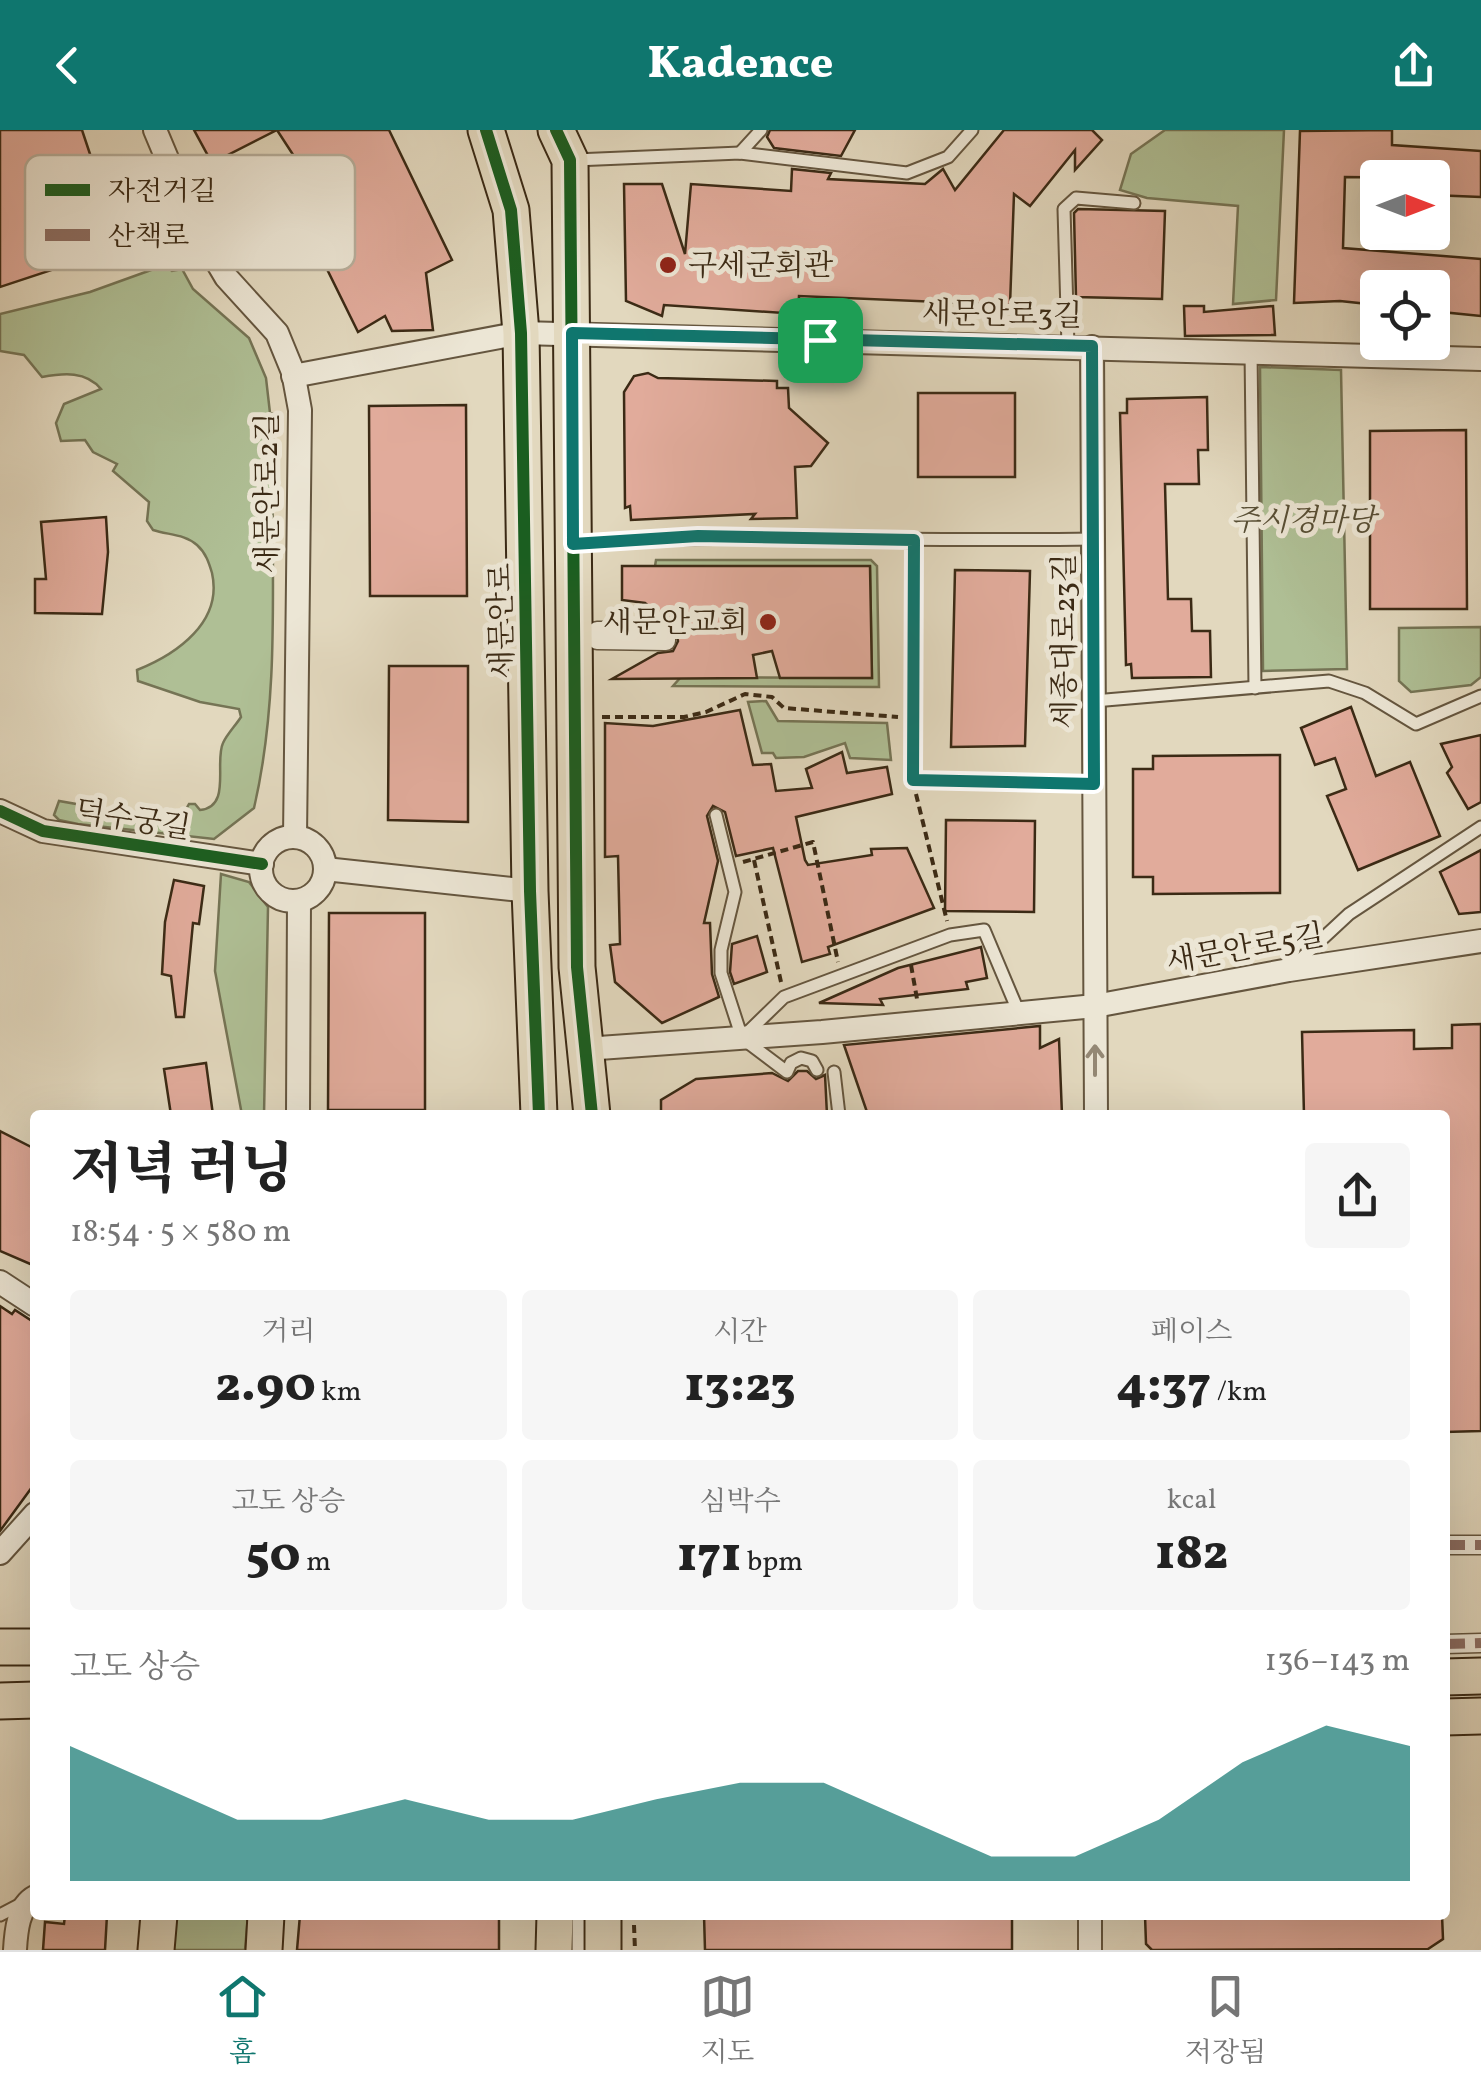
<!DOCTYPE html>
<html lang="ko">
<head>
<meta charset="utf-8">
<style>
	:root { --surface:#fff; --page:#f6f6f6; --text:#222; --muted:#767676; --line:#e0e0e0; --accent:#0f766e }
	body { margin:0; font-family:Vollkorn,"Noto Serif KR",serif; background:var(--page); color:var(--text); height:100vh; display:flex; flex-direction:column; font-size:38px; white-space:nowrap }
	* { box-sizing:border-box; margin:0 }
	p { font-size:32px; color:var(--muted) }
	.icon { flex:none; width:55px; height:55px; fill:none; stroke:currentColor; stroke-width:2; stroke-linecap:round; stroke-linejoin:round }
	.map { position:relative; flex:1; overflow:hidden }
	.drawer { position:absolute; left:30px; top:980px; width:1420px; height:810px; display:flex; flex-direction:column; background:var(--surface); border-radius:10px; box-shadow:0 10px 40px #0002 }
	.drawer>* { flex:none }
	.needle { width:65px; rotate:90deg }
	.tools { position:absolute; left:1360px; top:30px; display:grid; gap:20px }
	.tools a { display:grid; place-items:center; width:90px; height:90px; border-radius:10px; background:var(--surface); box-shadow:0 10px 40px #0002; font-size:50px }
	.pin { position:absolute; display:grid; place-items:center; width:85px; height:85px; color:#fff; margin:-42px; border-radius:20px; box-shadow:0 5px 15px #0006 }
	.round { display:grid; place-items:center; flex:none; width:105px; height:105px; border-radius:10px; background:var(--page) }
	.head { display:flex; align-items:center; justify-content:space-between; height:170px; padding:0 40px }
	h1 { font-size:55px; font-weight:800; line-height:75px }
	.figures { display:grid; grid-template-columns:repeat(3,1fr); gap:15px; height:170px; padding:10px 40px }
	.figures div { display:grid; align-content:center; border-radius:10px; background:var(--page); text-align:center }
	.figures b { font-size:50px; font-weight:800 }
	.figures small { font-size:28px; font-weight:400 }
	.figures p { font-size:28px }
	.chart { height:280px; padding:20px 40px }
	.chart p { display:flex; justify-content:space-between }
	.chart svg { width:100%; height:180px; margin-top:10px; fill:var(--accent); opacity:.7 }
	header { display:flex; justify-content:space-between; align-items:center; height:130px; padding:0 40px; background:var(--accent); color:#fff; font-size:45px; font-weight:800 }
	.dock { display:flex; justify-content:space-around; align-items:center; height:140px; border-top:2px solid var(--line); background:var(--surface); font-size:28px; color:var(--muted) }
	.dock a { display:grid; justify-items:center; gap:5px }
	.dock .selected { color:var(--accent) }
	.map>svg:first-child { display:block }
	.green { fill:#afbf95; stroke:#757455; stroke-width:2.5 }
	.building { fill:#e1ab9b; stroke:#3b2a15; stroke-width:2.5 }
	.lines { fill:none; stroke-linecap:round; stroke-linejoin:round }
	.service-casing { stroke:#65563f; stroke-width:15 }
	.pedestrian-casing { stroke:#65563f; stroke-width:21 }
	.minor-casing { stroke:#65563f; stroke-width:26 }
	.primary-casing { stroke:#3b2a15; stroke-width:39 }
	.path { stroke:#3b2a15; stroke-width:4; stroke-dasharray:8 5; stroke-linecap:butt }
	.service { stroke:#ece6d5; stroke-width:11 }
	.pedestrian { stroke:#ece6d5; stroke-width:18 }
	.minor { stroke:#ece6d5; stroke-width:22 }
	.primary { stroke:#e2d8be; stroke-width:35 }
	.quiet { stroke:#8d6e63; stroke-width:10; stroke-dasharray:20 10; stroke-linecap:butt }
	.cycleway-casing { stroke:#ece6d5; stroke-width:19 }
	.cycleway { stroke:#1b5e20; stroke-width:12 }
	.oneway { stroke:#948875 }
	.route-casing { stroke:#fff; stroke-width:20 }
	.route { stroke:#0f766e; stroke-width:12 }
	.poi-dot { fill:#8f2418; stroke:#ece6d5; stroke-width:4 }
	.labels { text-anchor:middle; stroke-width:10; stroke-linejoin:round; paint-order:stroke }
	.poi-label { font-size:30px; fill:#3b2a15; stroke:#ece6d5; text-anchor:start }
	.street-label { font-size:30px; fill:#3b2a15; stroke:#ece6d5 }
	.park-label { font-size:30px; font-style:italic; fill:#584f35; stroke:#ece6d5 }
	.key { fill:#ece6d5; stroke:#b7ae9b; stroke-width:2.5 }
	.key-label { font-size:28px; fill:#3b2a15 }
</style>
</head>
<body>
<header><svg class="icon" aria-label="back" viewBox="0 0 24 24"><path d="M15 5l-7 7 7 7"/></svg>Kadence<svg class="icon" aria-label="share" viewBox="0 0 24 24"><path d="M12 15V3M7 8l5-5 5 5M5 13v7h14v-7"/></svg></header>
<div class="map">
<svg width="1481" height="1820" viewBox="0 0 1481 1820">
	<rect width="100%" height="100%" fill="#e2d8be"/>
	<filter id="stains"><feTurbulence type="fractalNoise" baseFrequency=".002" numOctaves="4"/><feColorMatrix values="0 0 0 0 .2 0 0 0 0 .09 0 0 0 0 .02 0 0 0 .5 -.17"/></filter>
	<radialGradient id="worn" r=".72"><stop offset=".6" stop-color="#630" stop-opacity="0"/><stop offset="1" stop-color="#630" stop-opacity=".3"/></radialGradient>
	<g class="green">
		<polygon points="1165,0 1284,0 1276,170 1233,174 1238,76 1147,68 1120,60 1131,24"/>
		<path d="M 165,135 L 172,141 L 182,139 L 193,159 L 249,208 L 266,248 L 270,283 L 274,284 C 268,415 284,549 254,678 L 214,709 L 78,694 L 59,690 L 54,685 L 59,671 L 179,692 L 189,674 L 195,674 L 200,680 C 232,677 214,632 223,613 C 227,604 236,595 241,587 L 239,579 L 200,572 L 138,551 L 137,540 C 177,524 223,492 212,443 C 209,433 206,423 197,415 C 185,404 168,405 153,400 L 147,391 L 149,372 L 113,341 L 117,334 L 93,322 L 85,310 L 61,311 L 56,293 L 64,274 L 101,259 C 86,241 64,243 42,247 L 24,225 L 0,221 L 0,184 L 90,162 Z"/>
		<polygon points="1260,237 1341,240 1347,539 1263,541"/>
		<polygon points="656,430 871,430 877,436 879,557 673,556 681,547 872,548 870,437 655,436"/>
		<polygon points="1481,497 1481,547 1471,555 1411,562 1399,551 1399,498"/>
		<polygon points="766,571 778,591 887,593 891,630 850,628 845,613 804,627 776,628 773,623 762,623 748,572"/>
		<polygon points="221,744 249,752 268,777 264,985 242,985 215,841"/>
		<polygon points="169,1785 248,1785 245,1820 167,1820"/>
	</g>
	<g class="building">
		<polygon points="0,0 82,0 121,117 0,157"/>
		<polygon points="194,0 389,0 452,130 426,143 433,200 392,201 385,186 358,202 283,50 303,40 277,0 212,33"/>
		<polygon points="770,0 855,0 841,26 774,18 767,7"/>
		<polygon points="1004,0 1092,0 1102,10 1075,40 1075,20 1030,76 1014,64 1010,175 799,166 798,184 664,175 662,186 626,171 624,54 662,54 685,124 691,54 791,61 792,39 831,43 828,49 925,54 943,39 955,60"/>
		<polygon points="1392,0 1392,15 1481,21 1481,67 1432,65 1432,48 1345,47 1343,118 1481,129 1481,186 1432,181 1432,158 1378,158 1378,175 1340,171 1294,173 1300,1"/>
		<polygon points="1078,79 1165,81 1162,169 1076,167 1074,83"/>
		<polygon points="1184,176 1204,176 1204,182 1273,176 1275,205 1185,206"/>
		<polygon points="648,243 658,248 777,251 777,258 788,258 789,278 828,313 811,336 795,337 797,388 751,389 755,384 631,390 630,376 625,378 624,262 634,246"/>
		<rect x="918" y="263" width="97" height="84"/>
		<polygon points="1207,267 1208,320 1198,320 1199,354 1165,354 1168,469 1191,469 1192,501 1210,501 1211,547 1132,548 1131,534 1126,535 1120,283 1127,283 1127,269"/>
		<polygon points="466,275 467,466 370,466 369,276"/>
		<polygon points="1466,300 1467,479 1370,479 1370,301"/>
		<polygon points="106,387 108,422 102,484 35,483 35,449 46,449 41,392"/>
		<polygon points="622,436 870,436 872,548 780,548 772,521 753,525 757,548 612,549 658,523 673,521 678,511 673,491 663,488 645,473 622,470"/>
		<polygon points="955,440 1030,441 1025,616 951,617"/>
		<polygon points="389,536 468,536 468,692 388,690"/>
		<polygon points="1351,577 1376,646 1410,632 1440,706 1358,740 1327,666 1346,659 1335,628 1315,635 1301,598"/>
		<polygon points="740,580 753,635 771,634 776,661 812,658 806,639 842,622 847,643 887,637 892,664 796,687 805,730 808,735 872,725 871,719 907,718 934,778 828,817 830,824 802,832 773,718 736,726 725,682 713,676 707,686 718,731 704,793 710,793 712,844 719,867 662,893 615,852 610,815 620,814 618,726 605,727 605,593 653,596"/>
		<polygon points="1481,605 1481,672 1468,679 1447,643 1452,637 1441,614"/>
		<polygon points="1280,625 1280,763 1153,764 1153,747 1133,747 1133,639 1153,639 1153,626"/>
		<polygon points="946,690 1035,691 1034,782 945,781"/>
		<polygon points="1481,720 1481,782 1459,784 1440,742"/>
		<polygon points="174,750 204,756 199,794 193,793 184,887 176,887 171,846 162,844 165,792"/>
		<polygon points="329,783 425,783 425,980 328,980"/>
		<polygon points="757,806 767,842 734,854 730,842 732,814"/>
		<polygon points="981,817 987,848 966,852 968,859 880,869 883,875 819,873 898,838"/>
		<polygon points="1481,894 1481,1301 1445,1302 1445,985 1304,985 1302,902 1414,900 1414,919 1452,918 1452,895"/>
		<polygon points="1040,896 1040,918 1059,909 1062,985 868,985 844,915"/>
		<polygon points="206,933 213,985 171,985 164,939"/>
		<polygon points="798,941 807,941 816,949 825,945 827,985 661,985 661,970 696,949 772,943 788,951"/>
		<polygon points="0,1001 35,1019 35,1136 0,1121"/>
		<polygon points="0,1176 12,1184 15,1180 35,1193 35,1353 0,1401"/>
		<polygon points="65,1785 107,1785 105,1820 43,1820 45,1792 64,1794"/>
		<polygon points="300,1785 499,1785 499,1820 297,1820"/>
		<polygon points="704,1785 1012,1785 1012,1820 705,1820"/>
		<polygon points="1145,1785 1442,1785 1443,1809 1428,1819 1152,1820 1146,1814"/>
	</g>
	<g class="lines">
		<g class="service-casing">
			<g id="service">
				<polyline points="740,23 761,0"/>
				<polyline points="575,30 740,23 907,43 948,27 972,0"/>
				<polyline points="1068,216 1064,79 1076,68 1134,73"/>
				<polyline points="1251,221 1255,558"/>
				<polyline points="914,410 913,650 1094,654"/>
				<path d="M 578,413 C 750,403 921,412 1093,409"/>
				<polyline points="1094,571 1329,551 1365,563 1416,594 1481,566"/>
				<polyline points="716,685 735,762 721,820 721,843 742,908"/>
				<polyline points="1292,837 1349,784 1481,697"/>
				<polyline points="745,905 784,867 950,805 984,800 1019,883"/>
				<polyline points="746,911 787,942 791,933 801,928 812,931 817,940"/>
				<polyline points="834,942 839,985"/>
				<polyline points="0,1785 23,1773"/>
				<polyline points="578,1785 578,1820"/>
			</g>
		</g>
		<g class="pedestrian-casing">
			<g id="pedestrian">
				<polygon points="597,501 666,501 666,511 597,510"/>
				<polyline points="1445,1415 1481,1415"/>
				<polyline points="1445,1514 1481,1513"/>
			</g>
		</g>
		<g class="minor-casing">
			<g id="minor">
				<polyline points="155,0 194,93 226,147 277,203 293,242 300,280 295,707"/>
				<polyline points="1092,217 1096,985"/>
				<polyline points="293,246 521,203 1481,229"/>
				<polyline points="0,681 43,701 262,734"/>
				<circle cx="293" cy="739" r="32"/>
				<polyline points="325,739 530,761"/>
				<polyline points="585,919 822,902 1095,876 1289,840 1481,811"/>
				<polyline points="298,985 299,771"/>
				<polyline points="0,1152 35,1175"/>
				<polyline points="0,1423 35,1384"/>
				<polyline points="1090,1785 1090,1820"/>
				<path d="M 15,1820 C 16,1802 18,1776 35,1767"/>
			</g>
		</g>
		<g class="primary-casing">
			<g id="primary">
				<polyline points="486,0 511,80 521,203 530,761 539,985"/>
				<polyline points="556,0 570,30 577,837 592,985"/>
				<polyline points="0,1517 35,1517"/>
				<polyline points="1445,1547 1481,1546"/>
				<polyline points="0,1571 35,1570"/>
				<polyline points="1445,1587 1481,1586"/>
				<polyline points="156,1820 159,1785"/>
				<polyline points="264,1820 266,1785"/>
				<polyline points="554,1820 555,1785"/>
				<polyline points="603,1820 603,1785"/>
			</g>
		</g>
		<g class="path">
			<polyline points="602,587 684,587 706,582 745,564 772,567 784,578 898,587"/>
			<polyline points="916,664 947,791"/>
			<polyline points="754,730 781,852"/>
			<polyline points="743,732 813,712 838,832"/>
			<polyline points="911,835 917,869"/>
			<polyline points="634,1795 635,1820"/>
		</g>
		<use href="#service" class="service"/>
		<use href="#pedestrian" class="pedestrian"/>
		<use href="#minor" class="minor"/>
		<use href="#primary" class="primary"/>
		<g class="quiet">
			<polyline points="1445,1415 1481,1415"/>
			<polyline points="1445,1514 1481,1513"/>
		</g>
		<g class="cycleway-casing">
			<g id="cycleway">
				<polyline points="486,0 511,80 521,203 530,761 539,985"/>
				<polyline points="556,0 570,30 577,837 592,985"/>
				<polyline points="0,681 43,701 262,734"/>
			</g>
		</g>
		<use href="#cycleway" class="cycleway"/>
	</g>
	<defs><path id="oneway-shaft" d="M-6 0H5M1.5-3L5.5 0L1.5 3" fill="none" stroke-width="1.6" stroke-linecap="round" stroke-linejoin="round" transform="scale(2.5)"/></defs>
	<use class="oneway" href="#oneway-shaft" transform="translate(1095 930) rotate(-90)"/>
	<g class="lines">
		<g class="route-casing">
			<polygon id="route" points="572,203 1092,216 1094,654 913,650 914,410 698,406 573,414"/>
		</g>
		<use href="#route" class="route"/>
	</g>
	<g class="poi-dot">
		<circle cx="668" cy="135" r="10"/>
		<circle cx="768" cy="492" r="10"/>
	</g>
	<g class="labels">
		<g class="poi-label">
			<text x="688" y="145">구세군회관</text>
			<text x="748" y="502" text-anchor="end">새문안교회</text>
		</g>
		<g class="street-label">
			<text transform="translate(1002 184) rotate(1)" y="10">새문안로3길</text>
			<text transform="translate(267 363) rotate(-90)" y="10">새문안로2길</text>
			<text transform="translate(501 491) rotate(-91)" y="10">새문안로</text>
			<text transform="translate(1064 511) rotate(-90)" y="10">세종대로23길</text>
			<text transform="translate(133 689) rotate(9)" y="10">덕수궁길</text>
			<text transform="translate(1245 818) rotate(-10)" y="10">새문안로5길</text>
		</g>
		<g class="park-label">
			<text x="1303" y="400">주시경마당</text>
		</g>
	</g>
	<rect x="25" y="25" width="330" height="115" rx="15" class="key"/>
	<rect x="45" y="54" width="45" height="12" fill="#1b5e20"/>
	<rect x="45" y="99" width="45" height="12" fill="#8d6e63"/>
	<g class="key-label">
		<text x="108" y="70">자전거길</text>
		<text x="108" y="115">산책로</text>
	</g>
	<rect width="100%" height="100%" filter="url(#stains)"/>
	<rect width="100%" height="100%" fill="url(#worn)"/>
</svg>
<div class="tools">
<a><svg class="needle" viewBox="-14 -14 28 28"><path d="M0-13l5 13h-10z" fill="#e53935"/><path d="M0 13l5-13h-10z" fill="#767676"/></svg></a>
<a><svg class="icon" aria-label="locate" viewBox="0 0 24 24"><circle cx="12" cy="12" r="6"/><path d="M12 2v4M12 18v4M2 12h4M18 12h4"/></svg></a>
</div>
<div class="pin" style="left:820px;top:210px;background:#1e9e55"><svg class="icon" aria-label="arrive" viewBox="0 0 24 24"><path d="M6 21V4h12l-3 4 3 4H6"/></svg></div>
<section class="drawer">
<div class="head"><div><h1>저녁 러닝</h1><p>18:54 · 5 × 580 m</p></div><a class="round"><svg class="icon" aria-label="share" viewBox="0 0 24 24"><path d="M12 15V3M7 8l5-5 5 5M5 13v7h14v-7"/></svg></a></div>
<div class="figures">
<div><p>거리</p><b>2.90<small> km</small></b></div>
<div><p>시간</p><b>13:23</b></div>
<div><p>페이스</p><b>4:37<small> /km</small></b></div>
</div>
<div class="figures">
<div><p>고도 상승</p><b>50<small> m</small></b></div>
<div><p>심박수</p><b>171<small> bpm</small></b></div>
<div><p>kcal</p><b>182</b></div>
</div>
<div class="chart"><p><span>고도 상승</span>136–143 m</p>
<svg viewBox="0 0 160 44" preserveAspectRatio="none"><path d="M0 44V11L10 20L20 29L30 29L40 24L50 29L60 29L70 24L80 20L90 20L100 29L110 38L120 38L130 29L140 15L150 6L160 11V44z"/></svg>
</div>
</section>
</div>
<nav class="dock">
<a class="selected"><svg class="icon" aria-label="home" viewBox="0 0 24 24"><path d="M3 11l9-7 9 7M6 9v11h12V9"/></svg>홈</a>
<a><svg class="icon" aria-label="map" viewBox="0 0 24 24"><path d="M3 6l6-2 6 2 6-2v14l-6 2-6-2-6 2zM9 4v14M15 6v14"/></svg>지도</a>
<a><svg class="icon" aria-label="saved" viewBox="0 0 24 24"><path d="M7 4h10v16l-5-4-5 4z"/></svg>저장됨</a>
</nav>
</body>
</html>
